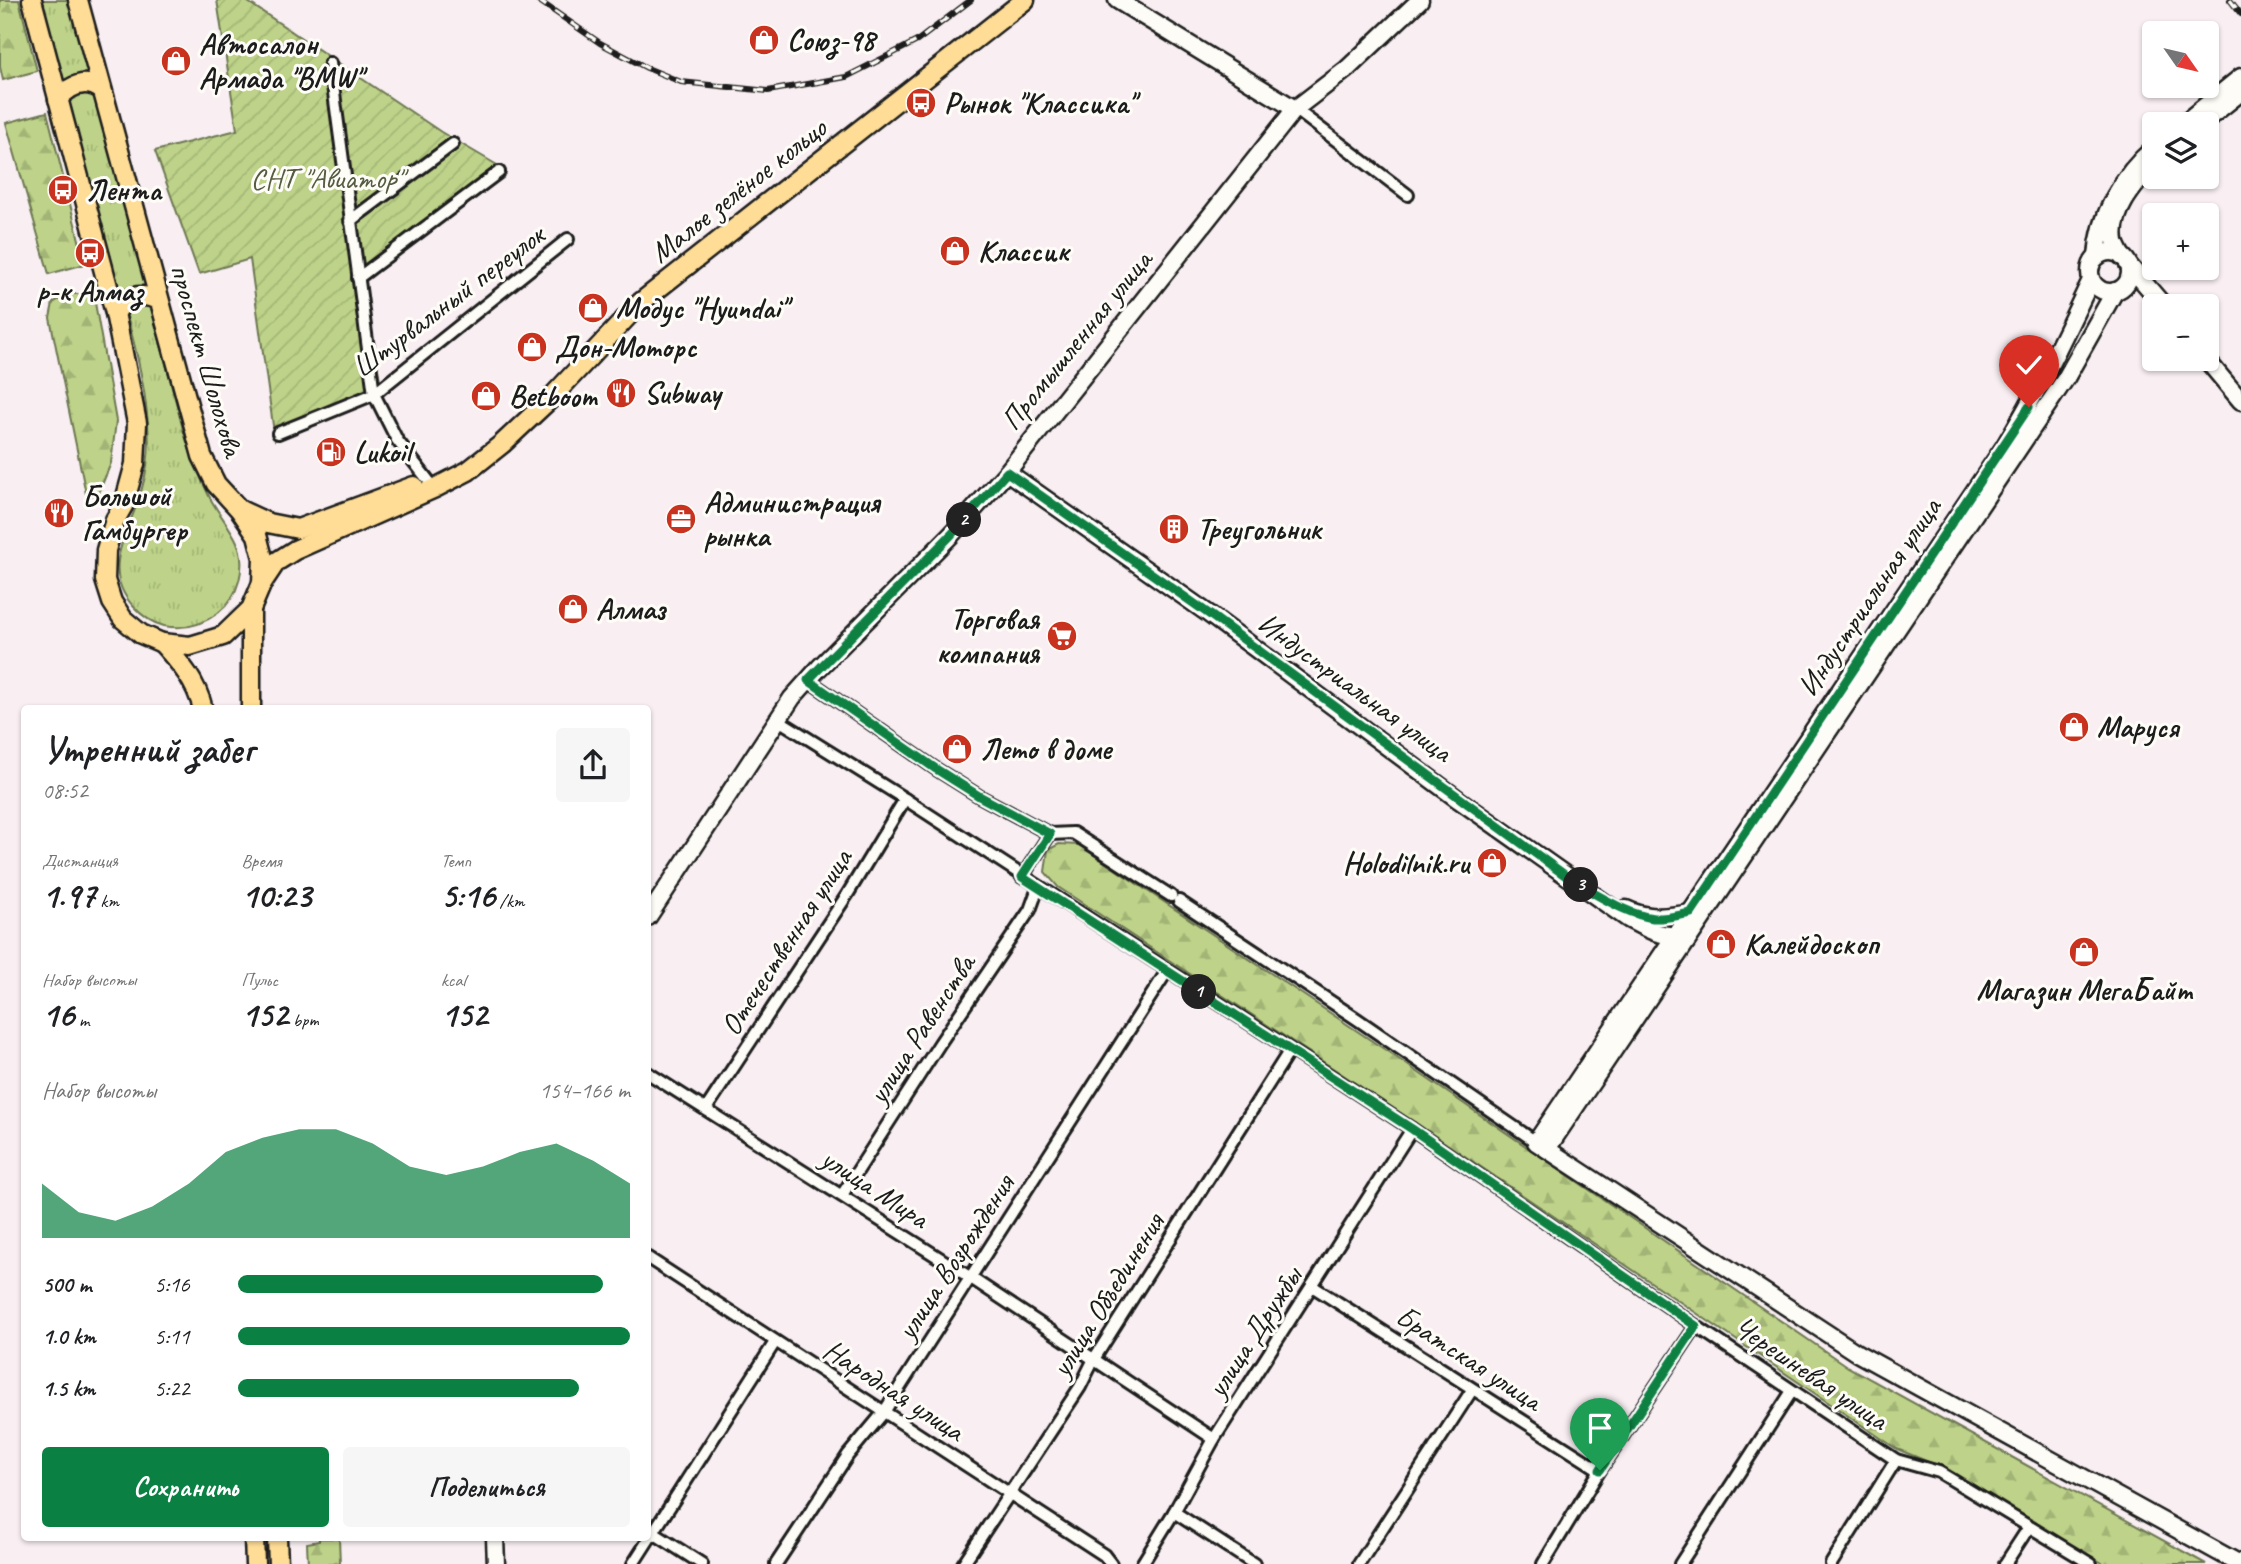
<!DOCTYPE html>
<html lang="ru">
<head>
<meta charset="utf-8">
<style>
	:root { --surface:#fff; --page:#f6f6f6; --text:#202124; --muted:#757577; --accent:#0b8043 }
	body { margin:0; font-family:Caveat,sans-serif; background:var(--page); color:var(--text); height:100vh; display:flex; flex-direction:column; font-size:26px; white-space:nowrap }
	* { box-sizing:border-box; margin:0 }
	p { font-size:23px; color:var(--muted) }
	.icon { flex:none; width:38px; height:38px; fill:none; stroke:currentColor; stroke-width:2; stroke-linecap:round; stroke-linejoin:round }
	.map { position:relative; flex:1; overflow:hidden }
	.side { position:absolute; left:21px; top:705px; width:630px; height:836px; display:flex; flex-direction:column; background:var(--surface); border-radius:7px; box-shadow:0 2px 5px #0004 }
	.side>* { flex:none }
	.needle { width:46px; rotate:124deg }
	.controls { position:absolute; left:2142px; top:21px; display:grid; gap:14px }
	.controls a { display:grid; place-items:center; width:77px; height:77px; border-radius:7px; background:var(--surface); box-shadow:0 2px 5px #0004; font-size:35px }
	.pin { position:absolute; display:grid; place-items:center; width:60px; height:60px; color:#fff; margin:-72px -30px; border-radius:50% 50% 50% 0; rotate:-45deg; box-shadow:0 0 7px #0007 }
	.pin .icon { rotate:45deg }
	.km { position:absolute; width:35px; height:35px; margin:-18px; border-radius:50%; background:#222; color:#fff; font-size:19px; line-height:35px; text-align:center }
	.round { display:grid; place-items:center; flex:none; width:74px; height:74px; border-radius:7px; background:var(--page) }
	.summary { display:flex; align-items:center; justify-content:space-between; height:119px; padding:0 21px }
	h1 { font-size:38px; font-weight:800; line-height:52px }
	.stats { display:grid; grid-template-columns:repeat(3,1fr); gap:10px; height:119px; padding:7px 21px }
	.stats div { display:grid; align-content:center }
	.stats b { font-size:35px; font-weight:800 }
	.stats small { font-size:19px; font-weight:400 }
	.stats p { font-size:19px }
	.chart { height:196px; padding:14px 21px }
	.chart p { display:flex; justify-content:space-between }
	.chart svg { width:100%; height:126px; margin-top:7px; fill:var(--accent); opacity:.7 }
	.action { display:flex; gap:14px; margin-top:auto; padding:14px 21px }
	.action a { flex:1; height:80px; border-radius:7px; background:var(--accent); color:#fff; font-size:28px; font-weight:800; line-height:80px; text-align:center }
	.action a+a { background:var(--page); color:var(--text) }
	ul { padding:0 21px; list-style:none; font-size:23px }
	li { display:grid; grid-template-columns:112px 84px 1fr; align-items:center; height:52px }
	li i { height:18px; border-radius:9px; background:var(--accent) }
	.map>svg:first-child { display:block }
	.grass { fill:url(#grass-tufts); stroke:#6d7852; stroke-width:2 }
	.forest { fill:url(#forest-firs); stroke:#6d7852; stroke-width:2 }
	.garden { fill:url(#garden-furrows); stroke:#6d7852; stroke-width:2 }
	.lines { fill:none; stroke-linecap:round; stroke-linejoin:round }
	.street-casing { stroke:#1c1c1c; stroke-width:16 }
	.secondary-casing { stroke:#1c1c1c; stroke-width:21 }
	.primary-casing { stroke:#1c1c1c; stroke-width:23 }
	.street { stroke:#fdfcf7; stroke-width:10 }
	.secondary { stroke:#fdfcf7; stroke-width:16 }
	.primary { stroke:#ffdd96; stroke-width:18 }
	.rail-casing { stroke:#1c1c1c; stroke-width:6 }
	.rail { stroke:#fdfcf7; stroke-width:3.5; stroke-dasharray:10; stroke-linecap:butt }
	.route-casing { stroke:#fff; stroke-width:14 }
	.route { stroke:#0b8043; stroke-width:9 }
	.labels { text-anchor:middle; stroke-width:6; stroke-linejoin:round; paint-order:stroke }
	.poi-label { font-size:30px; font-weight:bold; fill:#1c1c1c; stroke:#fdfcf7; text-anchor:start }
	.park-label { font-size:30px; fill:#555c42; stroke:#fdfcf7 }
	.street-label { font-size:30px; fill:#1c1c1c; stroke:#fdfcf7 }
</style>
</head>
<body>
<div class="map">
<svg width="2241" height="1564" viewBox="0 0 2241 1564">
	<defs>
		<pattern id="grass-tufts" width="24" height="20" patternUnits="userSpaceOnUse" patternTransform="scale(1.75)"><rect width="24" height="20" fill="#bed389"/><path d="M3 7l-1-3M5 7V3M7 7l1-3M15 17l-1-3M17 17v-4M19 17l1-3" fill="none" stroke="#a3b576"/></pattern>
		<pattern id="forest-firs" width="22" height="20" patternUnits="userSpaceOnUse" patternTransform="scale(1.75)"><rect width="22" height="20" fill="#bed389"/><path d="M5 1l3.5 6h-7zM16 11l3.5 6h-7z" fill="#a3b576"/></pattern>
		<pattern id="garden-furrows" width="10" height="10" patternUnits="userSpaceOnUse" patternTransform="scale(1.75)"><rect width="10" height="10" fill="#bed389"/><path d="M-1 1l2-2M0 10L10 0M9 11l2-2" fill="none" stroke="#a3b576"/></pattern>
	</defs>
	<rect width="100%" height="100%" fill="#f9eff3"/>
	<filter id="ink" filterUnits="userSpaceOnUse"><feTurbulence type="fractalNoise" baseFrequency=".0143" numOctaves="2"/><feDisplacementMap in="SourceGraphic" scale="14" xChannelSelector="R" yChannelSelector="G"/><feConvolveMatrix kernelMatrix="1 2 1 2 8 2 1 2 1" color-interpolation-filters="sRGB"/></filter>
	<g filter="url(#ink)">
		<path class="grass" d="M 41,0 L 71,0 L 184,433 C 191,455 199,476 209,496 C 217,512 230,526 237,542 C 247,566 239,597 218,613 C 202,625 184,630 164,626 C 151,623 142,616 133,606 C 98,567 132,529 142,488 C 148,468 150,446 148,425 C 144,368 125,311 110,255 C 86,170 63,85 41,0 Z"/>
		<g class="forest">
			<polygon points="0,0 19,0 37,71 3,80 0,67"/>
			<polygon points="47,112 85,264 49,274 6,123"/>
			<polygon points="68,294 84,294 94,297 116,421 111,463 97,497 86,494 50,318 53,303"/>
			<polygon points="1059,844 1079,845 1387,1051 1848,1367 2206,1564 2104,1564 1941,1467 1897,1449 1416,1123 1058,887 1045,872 1048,850"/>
			<polygon points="319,1538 339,1538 340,1564 308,1564 307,1543 319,1541"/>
		</g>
		<polygon class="garden" points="217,0 245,0 441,132 504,169 362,277 382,392 275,440 250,259 199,274 155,151 237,130"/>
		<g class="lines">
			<g class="street-casing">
				<g id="street">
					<polyline points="330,63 374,394 397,440 428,480"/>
					<polyline points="1295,109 1408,195"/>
					<polyline points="350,221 453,144"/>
					<polyline points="358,278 499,172"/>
					<polyline points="278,433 374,394 568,239"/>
					<polyline points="808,680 936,769 979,796 1050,834 1073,833 1171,896"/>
					<polyline points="777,719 905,799 1412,1129 1696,1326 1896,1460 1939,1472 2091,1564"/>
					<polyline points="1022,877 1050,834"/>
					<polyline points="1179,901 1357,1019 1536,1142"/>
					<polyline points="648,1073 971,1278 1214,1439"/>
					<polyline points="706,1109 847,895 905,799"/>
					<polyline points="842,1195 940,1043 1030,910 1038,888"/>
					<polyline points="648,1258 1104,1555 1111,1564"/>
					<polyline points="1312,1286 1600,1470"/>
					<polyline points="1174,1512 1254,1564"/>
					<polyline points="652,1532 702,1564"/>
					<polyline points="633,1564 775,1342"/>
					<polyline points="776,1564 848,1455 884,1412 1167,971"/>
					<polyline points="963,1564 1080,1387 1094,1359 1290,1050"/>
					<polyline points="1142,1564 1174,1512 1214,1439 1412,1129"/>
					<polyline points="1359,1564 1472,1390"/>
					<polyline points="1543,1564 1600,1470 1696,1326"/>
					<polyline points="1680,1564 1792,1391"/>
					<polyline points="1831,1564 1896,1460"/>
					<polyline points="2005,1564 2029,1527"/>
				</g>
			</g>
			<g class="secondary-casing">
				<g id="secondary">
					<polyline points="1117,0 1295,109"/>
					<polyline points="2183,124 2241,77"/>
					<polyline points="2201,124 2241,92"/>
					<circle cx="2110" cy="272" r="20"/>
					<path d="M 2097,257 C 2099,216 2123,174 2154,148"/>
					<path d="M 2122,257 C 2120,252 2116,246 2115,241 C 2110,211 2136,184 2154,163"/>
					<polyline points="2128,264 2164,306"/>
					<path d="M 2091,280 C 2064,337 2037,393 2004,447 L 1536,1142 L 1857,1353 L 2240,1564"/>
					<polyline points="2206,359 2241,401"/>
					<path d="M 1007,472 L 1209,614 L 1459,800 L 1628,919 C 1645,928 1662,939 1682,934"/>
					<path d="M 1626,909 C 1648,920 1668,917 1691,913"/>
					<polyline points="648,917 792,698 819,668 951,535 1007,472 1295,109 1347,69 1420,0"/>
					<polyline points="1547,1149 2066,378 2115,291"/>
					<polyline points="495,1538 496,1564"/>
				</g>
			</g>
			<g class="primary-casing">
				<g id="primary">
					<polyline points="32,0 115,313 137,423 135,464 124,504 115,520 106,550 105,580 112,602 123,619 141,634 162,643 190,646 223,636 251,609 262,583 263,558 257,535 240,510 216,484 202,456 78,0"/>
					<path d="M 58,99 C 70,85 86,78 102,90"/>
					<path d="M 115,313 C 128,295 139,292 159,300"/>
					<polyline points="240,510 268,523 298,529 414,486"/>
					<polyline points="262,583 276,562 295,550 435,488 468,471 502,444 550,399 641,302 1025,0"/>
					<polyline points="251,609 251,709"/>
					<path d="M 162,643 C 181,664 196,681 203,709"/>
					<polyline points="254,1538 255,1564"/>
					<polyline points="277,1538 278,1564"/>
				</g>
			</g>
			<use href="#street" class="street"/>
			<use href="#secondary" class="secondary"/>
			<use href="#primary" class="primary"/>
			<g class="rail-casing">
				<g id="rail">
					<polyline points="538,0 600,43 647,68 681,82 768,91 846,77 917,41 971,0"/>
					<polyline points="2230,0 2241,14"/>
				</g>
			</g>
			<use href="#rail" class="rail"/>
		</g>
	</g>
	<g class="lines" filter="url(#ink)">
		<g class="route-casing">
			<path id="route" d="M 1600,1470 L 1696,1326 L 1412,1129 L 1022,877 L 1050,834 L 979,796 L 936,769 L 808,680 L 951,535 L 1007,472 L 1209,614 L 1577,884 C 1600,896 1626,914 1653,918 C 1665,919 1679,915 1691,913 L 2029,407"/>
		</g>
		<use href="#route" class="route"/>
	</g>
	<defs>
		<g id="shop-disc" transform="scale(1.575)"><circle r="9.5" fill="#c8321e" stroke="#fdfcf7"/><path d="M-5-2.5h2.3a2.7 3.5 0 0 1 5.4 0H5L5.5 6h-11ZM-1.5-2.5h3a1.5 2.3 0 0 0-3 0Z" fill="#fff"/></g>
		<g id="bus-disc" transform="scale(1.575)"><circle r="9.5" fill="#c8321e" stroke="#fdfcf7"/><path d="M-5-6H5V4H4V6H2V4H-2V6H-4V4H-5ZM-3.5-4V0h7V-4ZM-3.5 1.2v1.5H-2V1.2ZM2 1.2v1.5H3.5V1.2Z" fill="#fff"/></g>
		<g id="restaurant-disc" transform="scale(1.575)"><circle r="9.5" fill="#c8321e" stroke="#fdfcf7"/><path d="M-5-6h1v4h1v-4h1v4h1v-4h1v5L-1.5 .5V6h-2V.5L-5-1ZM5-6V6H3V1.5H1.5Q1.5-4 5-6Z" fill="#fff"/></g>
		<g id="fuel-disc" transform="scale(1.575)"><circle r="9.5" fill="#c8321e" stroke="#fdfcf7"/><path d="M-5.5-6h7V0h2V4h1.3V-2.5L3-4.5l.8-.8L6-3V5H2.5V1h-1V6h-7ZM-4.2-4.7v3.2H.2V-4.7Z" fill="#fff"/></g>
		<g id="office-disc" transform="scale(1.575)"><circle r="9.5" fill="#c8321e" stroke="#fdfcf7"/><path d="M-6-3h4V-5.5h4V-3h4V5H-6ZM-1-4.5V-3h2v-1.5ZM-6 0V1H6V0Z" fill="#fff"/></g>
		<g id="building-disc" transform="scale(1.575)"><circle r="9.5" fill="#c8321e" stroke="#fdfcf7"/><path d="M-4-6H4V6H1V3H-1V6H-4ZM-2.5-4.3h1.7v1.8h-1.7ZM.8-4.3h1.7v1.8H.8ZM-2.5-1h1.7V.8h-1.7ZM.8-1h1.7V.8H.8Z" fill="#fff"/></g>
		<g id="supermarket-disc" transform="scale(1.575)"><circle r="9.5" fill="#c8321e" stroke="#fdfcf7"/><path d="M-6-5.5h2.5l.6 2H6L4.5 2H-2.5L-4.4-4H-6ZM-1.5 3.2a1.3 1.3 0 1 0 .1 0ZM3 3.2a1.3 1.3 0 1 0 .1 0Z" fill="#fff"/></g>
	</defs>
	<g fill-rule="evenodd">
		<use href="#shop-disc" x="764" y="40"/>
		<use href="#shop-disc" x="176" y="61"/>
		<use href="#bus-disc" x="921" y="103"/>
		<use href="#bus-disc" x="63" y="190"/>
		<use href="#shop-disc" x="955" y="251"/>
		<use href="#bus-disc" x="90" y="253"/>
		<use href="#shop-disc" x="593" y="308"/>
		<use href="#shop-disc" x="532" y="347"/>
		<use href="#restaurant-disc" x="621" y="393"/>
		<use href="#shop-disc" x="486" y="396"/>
		<use href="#fuel-disc" x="331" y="452"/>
		<use href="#restaurant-disc" x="59" y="513"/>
		<use href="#office-disc" x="681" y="519"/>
		<use href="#building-disc" x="1174" y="529"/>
		<use href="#shop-disc" x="573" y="609"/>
		<use href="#supermarket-disc" x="1062" y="636"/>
		<use href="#shop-disc" x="2074" y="727"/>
		<use href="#shop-disc" x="957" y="749"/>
		<use href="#shop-disc" x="1492" y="863"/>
		<use href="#shop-disc" x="1721" y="944"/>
		<use href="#shop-disc" x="2084" y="952"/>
	</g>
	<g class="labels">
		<g class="poi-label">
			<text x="787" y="50">Союз-98</text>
			<text x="199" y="54">Автосалон<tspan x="199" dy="34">Армада "BMW"</tspan></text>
			<text x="944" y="113">Рынок "Классика"</text>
			<text x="86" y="200">Лента</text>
			<text x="978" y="261">Классик</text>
			<text x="90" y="301" text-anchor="middle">р-к Алмаз</text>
			<text x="616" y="318">Модус "Hyundai"</text>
			<text x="555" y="357">Дон-Моторс</text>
			<text x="644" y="403">Subway</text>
			<text x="509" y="406">Betboom</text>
			<text x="354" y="462">Lukoil</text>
			<text x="82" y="506">Большой<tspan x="82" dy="34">Гамбургер</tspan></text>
			<text x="704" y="512">Администрация<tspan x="704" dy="34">рынка</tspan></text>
			<text x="1197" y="539">Треугольник</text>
			<text x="596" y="619">Алмаз</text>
			<text x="1039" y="629" text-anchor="end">Торговая<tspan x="1039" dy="34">компания</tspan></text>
			<text x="2097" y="737">Маруся</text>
			<text x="980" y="759">Лето в доме</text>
			<text x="1469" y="873" text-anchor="end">Holodilnik.ru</text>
			<text x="1744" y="954">Калейдоскоп</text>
			<text x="2084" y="1000" text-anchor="middle">Магазин МегаБайт</text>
		</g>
		<g class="park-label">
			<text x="327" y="188">СНТ "Авиатор"</text>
		</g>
		<g class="street-label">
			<text transform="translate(738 190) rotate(-38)" y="10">Малое зелёное кольцо</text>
			<text transform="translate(448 301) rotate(-37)" y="10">Штурвальный переулок</text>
			<text transform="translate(1076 340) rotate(-51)" y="10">Промышленная улица</text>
			<text transform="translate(207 360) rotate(74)" y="10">проспект Шолохова</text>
			<text transform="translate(1869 597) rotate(-56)" y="10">Индустриальная улица</text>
			<text transform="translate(1355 687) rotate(36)" y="10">Индустриальная улица</text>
			<text transform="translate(786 942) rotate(-57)" y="10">Отечественная улица</text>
			<text transform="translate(921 1029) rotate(-57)" y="10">улица Равенства</text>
			<text transform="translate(875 1188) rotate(33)" y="10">улица Мира</text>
			<text transform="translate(955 1257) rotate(-57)" y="10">улица Возрождения</text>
			<text transform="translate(1107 1295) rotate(-58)" y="10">улица Объединения</text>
			<text transform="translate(1254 1332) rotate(-57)" y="10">улица Дружбы</text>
			<text transform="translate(1469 1358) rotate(33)" y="10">Братская улица</text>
			<text transform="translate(1811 1373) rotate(34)" y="10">Черешневая улица</text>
			<text transform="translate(894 1390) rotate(33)" y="10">Народная улица</text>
		</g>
	</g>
</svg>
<div class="controls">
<a><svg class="needle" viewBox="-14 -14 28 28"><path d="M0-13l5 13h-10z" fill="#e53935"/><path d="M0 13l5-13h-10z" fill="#757577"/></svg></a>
<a><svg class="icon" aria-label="layers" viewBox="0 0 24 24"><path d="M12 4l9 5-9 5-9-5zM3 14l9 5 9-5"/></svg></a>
<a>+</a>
<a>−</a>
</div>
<div class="pin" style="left:1600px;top:1470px;background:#1e9e55"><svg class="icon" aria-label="arrive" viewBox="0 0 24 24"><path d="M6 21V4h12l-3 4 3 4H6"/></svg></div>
<div class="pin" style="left:2029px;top:407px;background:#d93025"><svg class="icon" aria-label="check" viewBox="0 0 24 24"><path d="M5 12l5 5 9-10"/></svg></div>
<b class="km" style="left:1199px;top:992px">1</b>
<b class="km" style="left:964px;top:520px">2</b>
<b class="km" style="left:1581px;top:885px">3</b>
<section class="side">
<div class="summary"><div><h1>Утренний забег</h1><p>08:52</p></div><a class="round"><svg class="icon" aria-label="share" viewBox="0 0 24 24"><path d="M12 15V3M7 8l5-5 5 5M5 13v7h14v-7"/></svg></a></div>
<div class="stats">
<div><p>Дистанция</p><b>1.97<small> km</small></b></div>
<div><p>Время</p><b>10:23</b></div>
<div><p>Темп</p><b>5:16<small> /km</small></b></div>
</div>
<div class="stats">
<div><p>Набор высоты</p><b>16<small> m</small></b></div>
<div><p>Пульс</p><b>152<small> bpm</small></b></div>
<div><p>kcal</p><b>152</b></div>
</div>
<div class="chart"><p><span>Набор высоты</span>154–166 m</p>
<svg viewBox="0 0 160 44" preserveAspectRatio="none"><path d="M0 44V25L10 35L20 38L30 33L40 25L50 14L60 9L70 6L80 6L90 11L100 19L110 22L120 19L130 14L140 11L150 17L160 25V44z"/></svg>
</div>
<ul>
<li><b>500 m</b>5:16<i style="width:93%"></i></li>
<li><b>1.0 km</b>5:11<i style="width:100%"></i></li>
<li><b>1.5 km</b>5:22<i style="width:87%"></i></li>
</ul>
<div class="action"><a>Сохранить</a><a>Поделиться</a></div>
</section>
</div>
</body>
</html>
